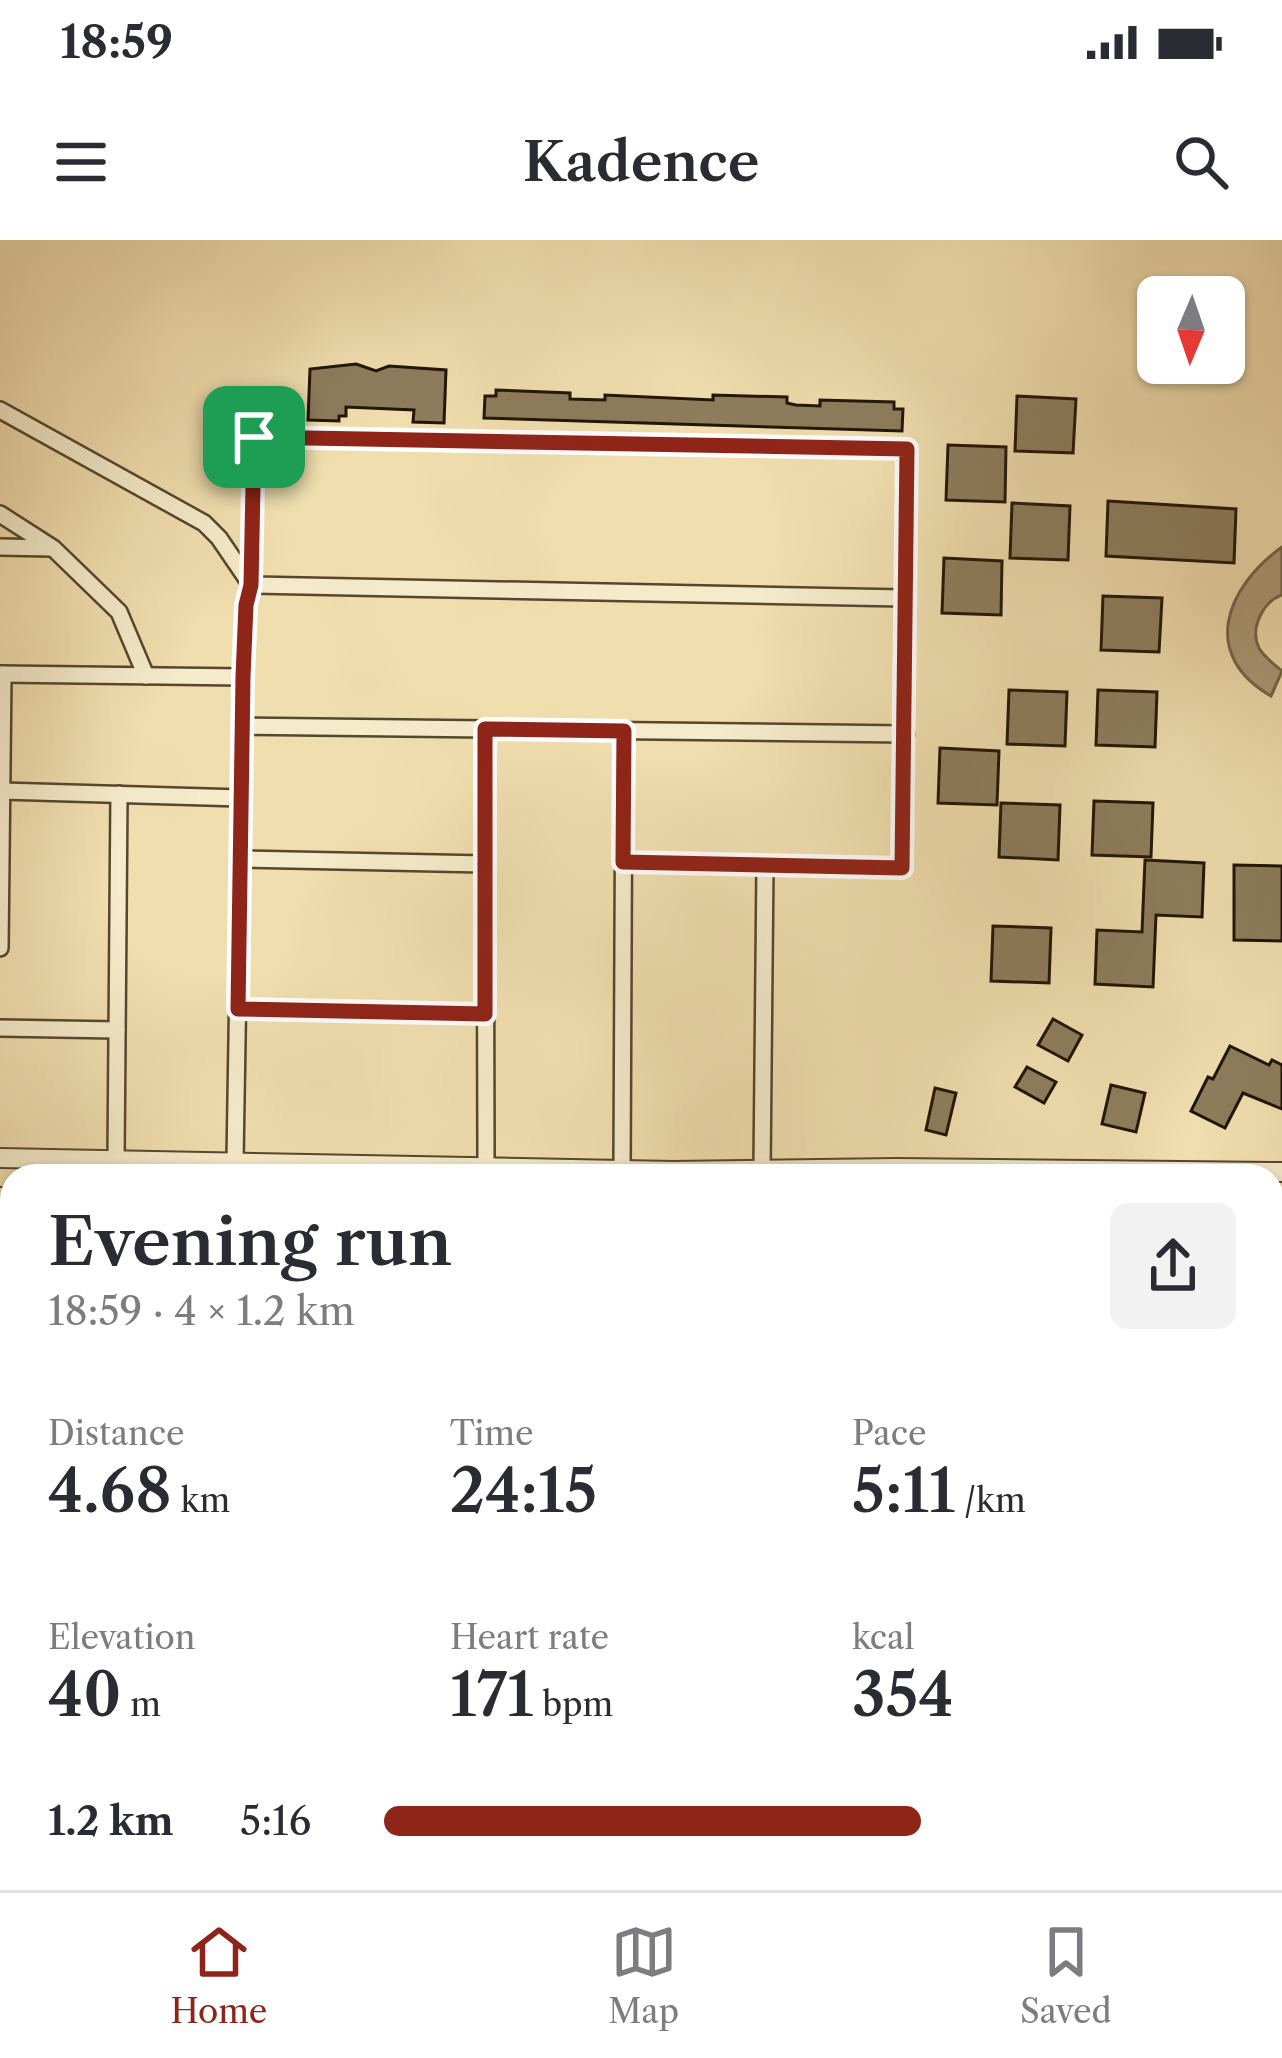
<!DOCTYPE html>
<html lang="en">
<head>
<meta charset="utf-8">
<style>
	:root { --surface:#fff; --page:#f2f2f3; --text:#2b2b33; --muted:#7c7c81; --line:#e1e1e2; --accent:#8f2418 }
	body { margin:0; font-family:"Libre Caslon Text",serif; background:var(--page); color:var(--text); height:100vh; display:flex; flex-direction:column; font-size:45px; white-space:nowrap }
	* { box-sizing:border-box; margin:0 }
	p { font-size:39px; color:var(--muted) }
	.icon { flex:none; width:66px; height:66px; fill:none; stroke:currentColor; stroke-width:2; stroke-linecap:round; stroke-linejoin:round }
	.map { position:relative; flex:1; overflow:hidden }
	.sheet { position:absolute; left:0px; top:924px; width:1284px; height:726px; display:flex; flex-direction:column; background:var(--surface); border-radius:36px 36px 0 0; box-shadow:0 3px 9px #0004 }
	.sheet>* { flex:none }
	.needle { width:78px; rotate:182deg }
	.tools { position:absolute; left:1137px; top:36px; display:grid; gap:24px }
	.tools a { display:grid; place-items:center; width:108px; height:108px; border-radius:18px; background:var(--surface); box-shadow:0 3px 9px #0004; font-size:60px }
	.pin { position:absolute; display:grid; place-items:center; width:102px; height:102px; color:#fff; margin:-51px; border-radius:24px; box-shadow:0 6px 18px #0006 }
	.round { display:grid; place-items:center; flex:none; width:126px; height:126px; border-radius:18px; background:var(--page) }
	.overview { display:flex; align-items:center; justify-content:space-between; height:204px; padding:0 48px }
	h1 { font-size:66px; font-weight:600; line-height:90px }
	.figures { display:grid; grid-template-columns:repeat(3,1fr); gap:18px; height:204px; padding:12px 48px }
	.figures div { display:grid; align-content:center }
	.figures b { font-size:60px; font-weight:600 }
	.figures small { font-size:33px; font-weight:400 }
	.figures p { font-size:33px }
	ul { padding:0 48px; list-style:none; font-size:39px }
	li { display:grid; grid-template-columns:192px 144px 1fr; align-items:center; height:90px }
	li i { height:30px; border-radius:15px; background:var(--accent) }
	.status { display:flex; justify-content:space-between; align-items:center; height:84px; padding:0 60px; background:var(--surface); direction:ltr }
	.status svg { height:33px; fill:currentColor }
	header { display:flex; justify-content:space-between; align-items:center; height:156px; padding:0 48px; background:var(--surface); font-size:54px; font-weight:600 }
	.menu { display:flex; justify-content:space-around; align-items:center; height:168px; border-top:3px solid var(--line); background:var(--surface); font-size:33px; color:var(--muted) }
	.menu a { display:grid; justify-items:center; gap:6px }
	.menu .on { color:var(--accent) }
	.map>svg:first-child { display:block }
	.water { fill:#aa9975; stroke:#746448; stroke-width:3 }
	.building { fill:#8d7d5d; stroke:#221405; stroke-width:3 }
	.lines { fill:none; stroke-linecap:round; stroke-linejoin:round }
	.minor-casing { stroke:#56462f; stroke-width:20 }
	.tertiary-casing { stroke:#56462f; stroke-width:22 }
	.minor { stroke:#f5eaca; stroke-width:15 }
	.tertiary { stroke:#f5eaca; stroke-width:18 }
	.route-casing { stroke:#fff; stroke-width:24 }
	.route { stroke:#8f2418; stroke-width:15 }
</style>
</head>
<body>
<div class="status"><b>18:59</b><svg viewBox="0 0 49 12"><path d="M0 12V9h3v3zM5 12V6h3v6zM10 12V3h3v9zM15 12V0h3v12zM26 1h20v11H26zM47 4h2v5h-2z"/></svg></div>
<header><svg class="icon" aria-label="menu" viewBox="0 0 24 24"><path d="M4 6h16M4 12h16M4 18h16"/></svg>Kadence<svg class="icon" aria-label="search" viewBox="0 0 24 24"><circle cx="10" cy="10" r="6"/><path d="M15 15l6 6"/></svg></header>
<div class="map">
<svg width="1282" height="1650" viewBox="0 0 1282 1650">
	<rect width="100%" height="100%" fill="#f0deae"/>
	<filter id="stains"><feTurbulence type="fractalNoise" baseFrequency=".00167" numOctaves="4"/><feColorMatrix values="0 0 0 0 .2 0 0 0 0 .09 0 0 0 0 .02 0 0 0 .5 -.17"/></filter>
	<radialGradient id="worn" r=".72"><stop offset=".6" stop-color="#630" stop-opacity="0"/><stop offset="1" stop-color="#630" stop-opacity=".3"/></radialGradient>
	<path class="water" d="M 1282,307 L 1282,355 C 1264,361 1249,388 1259,408 C 1264,417 1275,425 1282,431 L 1271,456 C 1200,415 1225,348 1282,307 Z"/>
	<g class="building">
		<polygon points="356,124 376,131 389,126 446,130 444,183 413,182 414,170 346,167 346,176 339,176 339,181 308,180 310,129"/>
		<polygon points="496,150 570,153 570,159 605,160 605,155 713,160 713,155 787,157 787,163 796,165 820,166 820,160 894,162 894,169 903,169 902,191 484,178 485,156 496,156"/>
		<polygon points="1017,156 1076,159 1073,213 1015,211"/>
		<polygon points="948,205 1006,207 1005,262 946,260"/>
		<polygon points="1108,261 1236,269 1234,323 1106,316"/>
		<polygon points="1012,263 1070,266 1068,320 1010,318"/>
		<polygon points="944,318 1002,321 1001,375 942,373"/>
		<polygon points="1103,356 1162,358 1159,412 1101,410"/>
		<polygon points="1009,450 1067,452 1065,506 1007,504"/>
		<polygon points="1098,450 1157,452 1155,507 1096,505"/>
		<polygon points="940,508 999,511 997,565 938,563"/>
		<polygon points="1094,561 1153,563 1151,617 1092,615"/>
		<polygon points="1001,563 1060,565 1058,620 999,617"/>
		<polygon points="1145,620 1204,623 1202,677 1156,675 1153,747 1095,744 1097,690 1142,692"/>
		<polygon points="1234,625 1282,626 1282,701 1234,700"/>
		<polygon points="993,686 1051,688 1049,743 991,741"/>
		<polygon points="1053,779 1082,795 1068,821 1038,805"/>
		<polygon points="1230,806 1269,825 1272,820 1282,825 1282,869 1243,853 1225,888 1191,871 1208,837 1213,839"/>
		<polygon points="1027,827 1056,842 1044,863 1015,847"/>
		<polygon points="1111,845 1145,853 1136,892 1102,884"/>
		<polygon points="935,848 956,853 946,895 926,890"/>
		<polygon points="0,1010 12,1010 12,1130 0,1129"/>
		<polygon points="0,1153 12,1154 12,1255 0,1254"/>
		<polygon points="2,1338 12,1338 12,1638 95,1638 94,1650 0,1650"/>
	</g>
	<g class="lines">
		<g class="minor-casing">
			<g id="minor">
				<polyline points="0,170 204,283 219,298 251,345 246,365 243,437 235,920"/>
				<polyline points="0,274 53,308 119,372 146,436"/>
				<polyline points="0,307 51,308"/>
				<polyline points="0,434 243,437"/>
				<polyline points="243,486 906,494"/>
				<polyline points="485,489 486,927"/>
				<polyline points="2,551 241,558"/>
				<polyline points="240,619 485,624"/>
				<polyline points="623,622 902,628 907,210 254,197 251,345 903,358"/>
				<polyline points="0,708 3,434"/>
				<polyline points="238,769 485,774"/>
				<polyline points="0,788 117,790"/>
				<polyline points="116,919 119,554"/>
				<polyline points="622,930 624,491"/>
				<polyline points="762,930 765,625"/>
				<polyline points="0,1141 12,1142"/>
				<polyline points="0,1266 12,1267"/>
				<polyline points="1272,1375 1282,1377"/>
				<polyline points="1272,1507 1282,1509"/>
				<polyline points="1272,1602 1282,1526"/>
				<polyline points="145,1638 235,1650"/>
				<polyline points="349,1650 351,1638"/>
				<polyline points="461,1650 463,1638"/>
				<polyline points="693,1650 695,1638"/>
				<polyline points="828,1650 830,1638"/>
				<polyline points="983,1650 984,1638"/>
				<polyline points="1266,1650 1267,1638"/>
			</g>
		</g>
		<g class="tertiary-casing">
			<g id="tertiary">
				<polyline points="0,918 673,931 896,928 1282,932"/>
				<polyline points="0,957 12,958"/>
				<polyline points="1272,968 1282,968"/>
				<polyline points="110,1650 110,1638"/>
			</g>
		</g>
		<use href="#minor" class="minor"/>
		<use href="#tertiary" class="tertiary"/>
	</g>
	<g class="lines">
		<g class="route-casing">
			<polygon id="route" points="254,197 907,209 902,628 623,622 624,491 485,489 485,774 238,769 243,437 246,365 251,345"/>
		</g>
		<use href="#route" class="route"/>
	</g>
	<rect width="100%" height="100%" filter="url(#stains)"/>
	<rect width="100%" height="100%" fill="url(#worn)"/>
</svg>
<div class="tools">
<a><svg class="needle" viewBox="-14 -14 28 28"><path d="M0-13l5 13h-10z" fill="#e53935"/><path d="M0 13l5-13h-10z" fill="#7c7c81"/></svg></a>
</div>
<div class="pin" style="left:254px;top:197px;background:#1e9e55"><svg class="icon" aria-label="arrive" viewBox="0 0 24 24"><path d="M6 21V4h12l-3 4 3 4H6"/></svg></div>
<section class="sheet">
<div class="overview"><div><h1>Evening run</h1><p>18:59 · 4 × 1.2 km</p></div><a class="round"><svg class="icon" aria-label="share" viewBox="0 0 24 24"><path d="M12 15V3M7 8l5-5 5 5M5 13v7h14v-7"/></svg></a></div>
<div class="figures">
<div><p>Distance</p><b>4.68<small> km</small></b></div>
<div><p>Time</p><b>24:15</b></div>
<div><p>Pace</p><b>5:11<small> /km</small></b></div>
</div>
<div class="figures">
<div><p>Elevation</p><b>40<small> m</small></b></div>
<div><p>Heart rate</p><b>171<small> bpm</small></b></div>
<div><p>kcal</p><b>354</b></div>
</div>
<ul>
<li><b>1.2 km</b>5:16<i style="width:63%"></i></li>
</ul>
</section>
</div>
<nav class="menu">
<a class="on"><svg class="icon" aria-label="home" viewBox="0 0 24 24"><path d="M3 11l9-7 9 7M6 9v11h12V9"/></svg>Home</a>
<a><svg class="icon" aria-label="map" viewBox="0 0 24 24"><path d="M3 6l6-2 6 2 6-2v14l-6 2-6-2-6 2zM9 4v14M15 6v14"/></svg>Map</a>
<a><svg class="icon" aria-label="saved" viewBox="0 0 24 24"><path d="M7 4h10v16l-5-4-5 4z"/></svg>Saved</a>
</nav>
</body>
</html>
